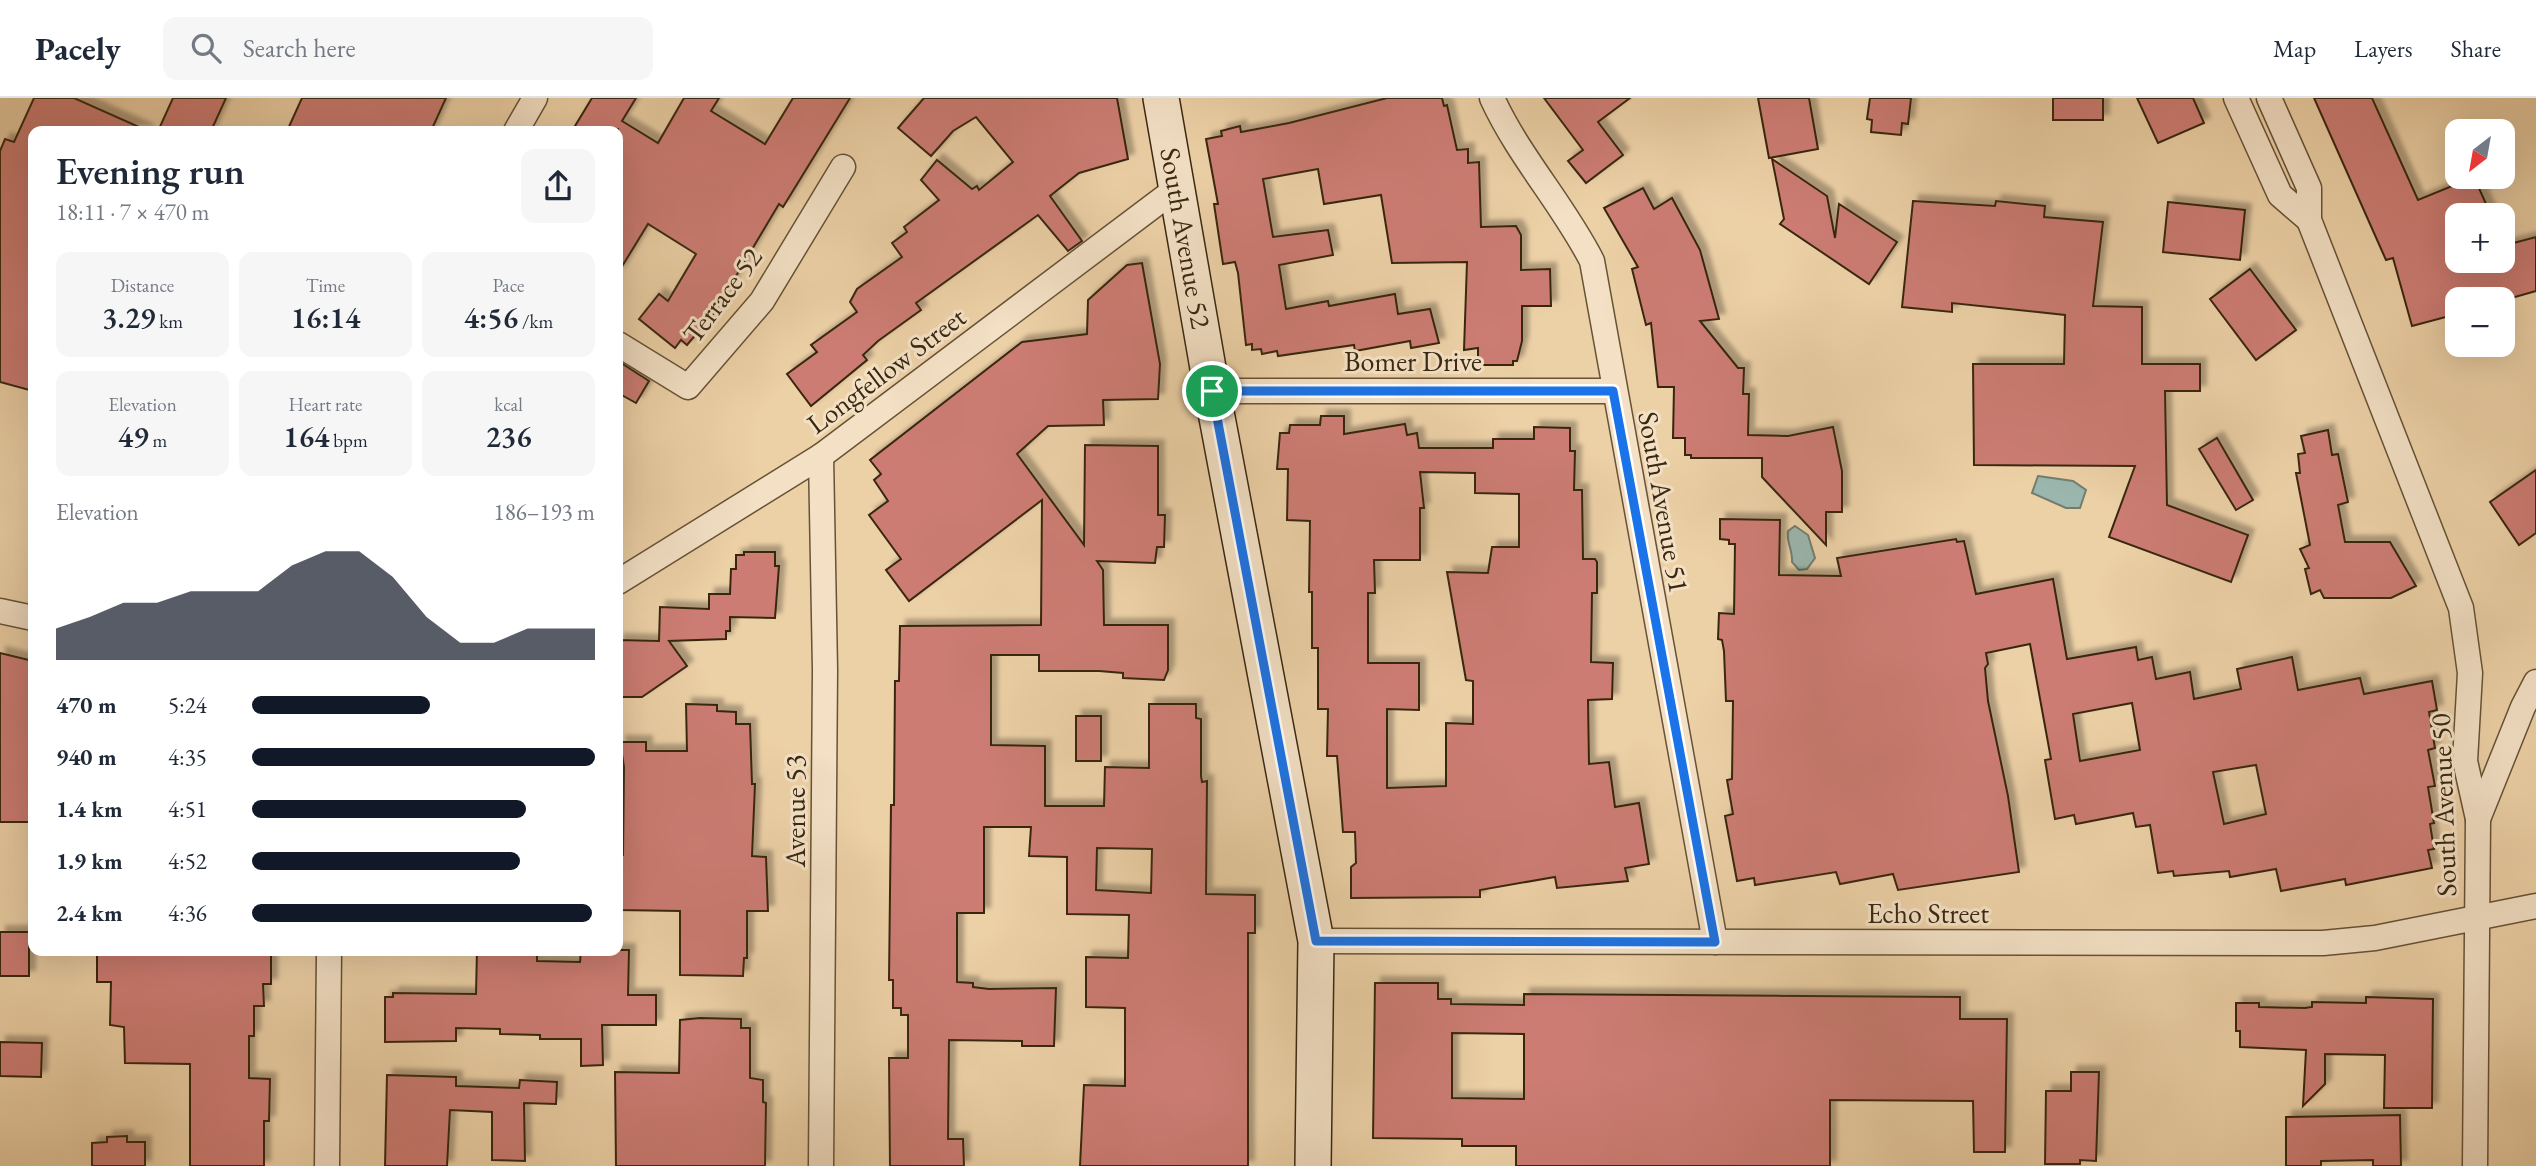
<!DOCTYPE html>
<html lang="en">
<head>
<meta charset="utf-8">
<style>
	:root { --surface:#fff; --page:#f6f6f7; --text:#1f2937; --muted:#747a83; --line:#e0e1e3; --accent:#111827 }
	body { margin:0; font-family:"EB Garamond",serif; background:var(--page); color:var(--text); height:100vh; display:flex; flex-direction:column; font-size:26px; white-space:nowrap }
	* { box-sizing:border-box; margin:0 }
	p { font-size:23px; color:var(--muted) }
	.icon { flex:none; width:38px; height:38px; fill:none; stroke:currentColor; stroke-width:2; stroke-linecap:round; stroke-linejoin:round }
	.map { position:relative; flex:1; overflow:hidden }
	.details { position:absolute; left:28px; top:28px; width:595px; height:830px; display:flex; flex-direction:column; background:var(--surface); border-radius:14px; box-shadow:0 7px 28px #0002 }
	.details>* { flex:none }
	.needle { width:46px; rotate:211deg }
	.tools { position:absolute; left:2445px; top:21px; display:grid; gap:14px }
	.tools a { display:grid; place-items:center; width:70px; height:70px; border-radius:14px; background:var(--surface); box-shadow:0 7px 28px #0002; font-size:35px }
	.pin { position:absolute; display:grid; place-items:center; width:60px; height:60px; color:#fff; margin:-30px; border:4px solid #fff; border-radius:50%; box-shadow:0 2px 7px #0007 }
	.round { display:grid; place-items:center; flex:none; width:74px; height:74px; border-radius:14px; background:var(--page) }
	.summary { display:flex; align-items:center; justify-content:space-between; height:119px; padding:0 28px }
	h1 { font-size:38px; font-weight:600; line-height:52px }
	.stats { display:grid; grid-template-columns:repeat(3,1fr); gap:10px; height:119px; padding:7px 28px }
	.stats div { display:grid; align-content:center; border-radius:14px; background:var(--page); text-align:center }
	.stats b { font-size:30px; font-weight:600 }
	.stats small { font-size:19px; font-weight:400 }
	.stats p { font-size:19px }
	.chart { height:196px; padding:14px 28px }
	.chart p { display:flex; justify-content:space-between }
	.chart svg { width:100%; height:126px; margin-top:7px; fill:var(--accent); opacity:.7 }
	ul { padding:0 28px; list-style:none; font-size:23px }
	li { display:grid; grid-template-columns:112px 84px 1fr; align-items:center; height:52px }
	li i { height:18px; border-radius:9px; background:var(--accent) }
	header { display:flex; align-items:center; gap:42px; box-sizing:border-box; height:98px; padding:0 35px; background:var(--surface); border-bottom:2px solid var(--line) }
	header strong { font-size:33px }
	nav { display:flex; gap:38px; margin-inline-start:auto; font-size:24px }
	.search { width:490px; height:63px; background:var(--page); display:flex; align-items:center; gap:18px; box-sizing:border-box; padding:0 24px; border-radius:14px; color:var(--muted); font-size:26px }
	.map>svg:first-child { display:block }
	.water { fill:#9ab6ad; stroke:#737d6f; stroke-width:2 }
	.building { fill:#cc7c73; stroke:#392811; stroke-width:2; fill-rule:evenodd; filter:url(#shadow) }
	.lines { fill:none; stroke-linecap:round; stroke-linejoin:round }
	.street-casing { stroke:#665236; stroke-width:27 }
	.secondary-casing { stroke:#392811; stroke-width:38 }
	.street { stroke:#f3e0c5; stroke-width:24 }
	.secondary { stroke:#f3e0c5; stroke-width:35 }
	.route-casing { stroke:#fff; stroke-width:14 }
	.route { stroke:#1a73e8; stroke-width:9 }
	.labels { text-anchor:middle; stroke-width:6; stroke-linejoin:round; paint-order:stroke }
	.street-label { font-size:28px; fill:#392811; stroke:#f3e0c5 }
</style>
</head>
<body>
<header>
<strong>Pacely</strong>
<div class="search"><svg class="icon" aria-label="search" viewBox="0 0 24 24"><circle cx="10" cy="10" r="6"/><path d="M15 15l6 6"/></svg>Search here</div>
<nav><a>Map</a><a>Layers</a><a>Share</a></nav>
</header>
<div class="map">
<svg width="2536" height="1068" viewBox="0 0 2536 1068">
	<defs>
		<filter id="shadow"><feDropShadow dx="6" dy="-6" stdDeviation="2" flood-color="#0004"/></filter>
	</defs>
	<rect width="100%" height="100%" fill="#ecd0a6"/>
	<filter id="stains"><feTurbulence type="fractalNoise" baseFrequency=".00286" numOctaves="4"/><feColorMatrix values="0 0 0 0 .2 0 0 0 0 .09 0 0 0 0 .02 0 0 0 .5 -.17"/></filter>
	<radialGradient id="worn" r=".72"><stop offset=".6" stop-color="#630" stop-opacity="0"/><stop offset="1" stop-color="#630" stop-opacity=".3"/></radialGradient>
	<g class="water">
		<polygon points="2038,378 2073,383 2086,392 2080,410 2066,410 2032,395"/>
		<path d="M 1795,428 L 1808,437 L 1815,460 L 1807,471 L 1799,472 L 1792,464 C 1793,452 1786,444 1788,433 Z"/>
	</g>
	<g class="building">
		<polygon points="34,0 74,0 148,33 33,33 33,293 0,284 0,53 5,41 14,44"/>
		<polygon points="173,0 226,0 211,33 158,33"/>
		<polygon points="302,0 446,0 431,33 287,33"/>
		<polygon points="592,0 636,0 622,23 658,45 684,0 719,0 711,13 765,46 793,0 850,0 783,109 779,106 714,215 687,247 681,242 675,250 639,221 659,196 668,203 696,156 648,126 618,175 618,31 572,33"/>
		<polygon points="924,0 1117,0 1128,61 1079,75 1050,98 1082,143 1068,153 1038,117 916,205 921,212 878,243 863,257 867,262 811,308 787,276 817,254 811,247 857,214 850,204 857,191 902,159 892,145 907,134 904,129 939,102 921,82 937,62 972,91 977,88 979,92 1013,64 976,19 953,33 931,58 898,30"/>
		<polygon points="1387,0 1442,0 1444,8 1447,7 1457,52 1468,51 1468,65 1479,64 1481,129 1516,128 1521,137 1521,172 1550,171 1551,208 1522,208 1522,243 1517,263 1513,263 1513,267 1482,267 1482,263 1478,263 1478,250 1464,252 1467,164 1392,165 1381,97 1324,106 1318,71 1263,81 1273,139 1328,132 1333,157 1279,167 1286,211 1328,203 1329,208 1395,196 1398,216 1430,211 1439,245 1411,250 1410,243 1355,253 1354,247 1278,258 1277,253 1262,256 1261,251 1252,252 1252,246 1246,247 1238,175 1235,164 1223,166 1214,106 1218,106 1206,41 1222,38 1221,33 1240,28 1241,34 1289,25"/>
		<polygon points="1544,0 1630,0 1598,24 1623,57 1586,85 1568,63 1583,52"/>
		<polygon points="1758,0 1809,0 1818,51 1769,60"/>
		<polygon points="1870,0 1911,0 1908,26 1902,25 1901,37 1871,34 1872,22 1867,21"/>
		<rect x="2053" y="0" width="50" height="22"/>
		<polygon points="2137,0 2193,0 2204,25 2158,45"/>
		<polygon points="2314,0 2372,0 2418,102 2474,79 2491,117 2457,117 2457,163 2502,163 2502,148 2536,139 2536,193 2508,201 2457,201 2457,216 2412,228 2393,160 2386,162"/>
		<polygon points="1772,61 1827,98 1835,140 1839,106 1897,144 1869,186 1780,126 1784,121"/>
		<polygon points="1643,90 1654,111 1672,100 1700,152 1719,221 1700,223 1738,270 1744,270 1743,296 1749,296 1748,337 1788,338 1833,329 1842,373 1842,414 1826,414 1826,447 1762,379 1762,360 1691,360 1691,357 1685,357 1685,340 1673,340 1674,289 1658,289 1651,225 1646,227 1632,171 1638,169 1604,110"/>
		<polygon points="1913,103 1995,108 1996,103 2045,108 2044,119 2103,124 2093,208 2142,209 2142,266 2200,266 2200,293 2165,293 2167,407 2248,437 2231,484 2109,439 2135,368 1974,367 1973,266 2064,266 2065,217 1952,205 1952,214 1902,209"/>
		<polygon points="2168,104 2245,112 2240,162 2163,154"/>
		<path d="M 1142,165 L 1160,266 L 1158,301 L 1103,302 L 1104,327 L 1048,328 L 1017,356 L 1084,447 L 1085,347 L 1158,348 L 1158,417 L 1165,417 L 1164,449 L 1157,449 L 1155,465 L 1097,463 L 1103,472 L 1104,527 L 1168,527 L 1168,572 L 1164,582 L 1123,580 L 1123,575 L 1099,573 L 1039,573 L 1039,557 L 991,557 L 991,647 L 1045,648 L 1045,708 L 1104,708 L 1105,669 L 1149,670 L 1149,606 L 1196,606 L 1196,620 L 1201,621 L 1201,678 L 1202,684 L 1207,683 L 1206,796 L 1255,797 L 1255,835 L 1248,835 L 1248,1068 L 1080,1068 L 1084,987 L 1125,988 L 1125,910 L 1086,909 L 1086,859 L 1128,860 L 1129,817 L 1067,816 L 1067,759 L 1029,758 L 1031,729 L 984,729 L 984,815 L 957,815 L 957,884 L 973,885 L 973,889 L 989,891 L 1056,890 L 1054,948 L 1022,948 L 1022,943 L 949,942 L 948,1041 L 963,1041 L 964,1068 L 890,1068 L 889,960 L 908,960 L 908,917 L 901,917 L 901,910 L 893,910 L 893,882 L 889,882 L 891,707 L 894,707 L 895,583 L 899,583 L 900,528 L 1041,527 L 1042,402 L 909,503 L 886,472 L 901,461 L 869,417 L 888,403 L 874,382 L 881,376 L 870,362 L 1022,244 L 1087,236 L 1088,202 L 1127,167 ZM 1097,750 L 1152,751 L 1151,795 L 1096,792 Z"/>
		<polygon points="2250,171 2296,232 2256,262 2210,201"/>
		<polygon points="618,263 649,283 636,305 618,295"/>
		<path d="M 1321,318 L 1344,318 L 1344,336 L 1405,326 L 1407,337 L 1417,335 L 1419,350 L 1493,350 L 1493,341 L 1534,341 L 1534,329 L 1570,330 L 1570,353 L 1575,353 L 1574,392 L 1582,392 L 1583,461 L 1595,461 L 1597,464 L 1597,495 L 1592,495 L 1591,564 L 1613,565 L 1612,601 L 1588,602 L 1589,666 L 1609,664 L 1615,709 L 1639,705 L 1649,766 L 1625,770 L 1628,783 L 1557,790 L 1555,779 L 1480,792 L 1480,799 L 1351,800 L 1351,769 L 1356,765 L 1355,734 L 1343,734 L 1337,658 L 1327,658 L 1328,611 L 1318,611 L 1318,550 L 1312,550 L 1312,494 L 1309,494 L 1310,423 L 1287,422 L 1288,371 L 1277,371 L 1280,335 L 1289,335 L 1290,327 L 1320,327 ZM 1420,374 L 1475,375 L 1475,395 L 1519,396 L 1519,449 L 1492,449 L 1488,475 L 1447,474 L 1466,582 L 1473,583 L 1473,626 L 1446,625 L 1446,688 L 1387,690 L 1387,611 L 1419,612 L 1419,565 L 1368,565 L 1368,495 L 1375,495 L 1374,462 L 1420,462 L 1420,410 L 1424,410 Z"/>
		<polygon points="2328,332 2332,357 2338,356 2348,404 2338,407 2345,444 2390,444 2416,488 2391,500 2324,500 2320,492 2311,496 2305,471 2309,470 2300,451 2310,447 2296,375 2300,375 2298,356 2305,355 2301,338"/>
		<polygon points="2217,340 2253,402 2236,412 2199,351"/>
		<polygon points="2536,372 2536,435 2519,447 2490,404"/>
		<path d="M 1720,421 L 1780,422 L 1779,477 L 1841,478 L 1837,460 L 1956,441 L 1957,444 L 1964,443 L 1976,496 L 2053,481 L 2067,561 L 2136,549 L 2138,562 L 2152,559 L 2156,581 L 2190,574 L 2194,601 L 2241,591 L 2237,571 L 2292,559 L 2298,592 L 2360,580 L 2364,596 L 2432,583 L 2437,612 L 2429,614 L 2435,650 L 2428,652 L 2435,688 L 2428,689 L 2434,725 L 2430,726 L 2434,751 L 2428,752 L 2432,770 L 2346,787 L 2345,781 L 2281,793 L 2276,771 L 2230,779 L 2229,773 L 2174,778 L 2173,773 L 2158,775 L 2150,727 L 2136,729 L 2133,715 L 2076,726 L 2074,717 L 2055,721 L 2045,662 L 2051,661 L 2030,546 L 1986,555 L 1988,566 L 1985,570 L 1988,603 L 2008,698 L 2019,774 L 1898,792 L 1893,776 L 1840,786 L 1836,774 L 1755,787 L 1754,780 L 1737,783 L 1725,718 L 1733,716 L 1727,682 L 1732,681 L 1733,603 L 1726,603 L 1724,553 L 1722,542 L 1718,541 L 1719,515 L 1734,516 L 1735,446 L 1729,446 L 1729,442 L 1720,441 ZM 2132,605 L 2140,652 L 2080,663 L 2073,616 ZM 2256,667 L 2266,716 L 2224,726 L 2213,674 Z"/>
		<polygon points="744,454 775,454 775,468 779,468 775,520 730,519 730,533 726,533 726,541 669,543 687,568 642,599 618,599 618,542 659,543 660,509 709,511 709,496 730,496 731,471 736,471 736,457 744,457"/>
		<polygon points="0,555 33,563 33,724 0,724"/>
		<polygon points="686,606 717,607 717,613 736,614 736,626 750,626 752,686 755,686 752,758 766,759 768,813 747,813 747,860 744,860 743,878 680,877 680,813 618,812 618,757 623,757 624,669 620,644 646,644 646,653 687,653"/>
		<rect x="1076" y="618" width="25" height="45"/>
		<rect x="0" y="834" width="29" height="44"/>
		<polygon points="97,852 271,852 271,886 263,886 264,908 254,908 254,938 249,938 249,980 270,981 269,1023 264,1023 264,1068 190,1068 190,966 125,965 124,929 110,927 111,884 97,884"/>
		<polygon points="477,852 537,852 537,863 580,864 581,852 629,852 628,897 656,897 656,927 602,927 603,967 581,968 581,941 540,941 540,937 500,936 500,931 456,930 456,943 385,944 385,899 393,899 393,895 476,896"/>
		<path d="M 1375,885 L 1438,885 L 1438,901 L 1451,901 L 1451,906 L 1524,907 L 1524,896 L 1960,899 L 1960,921 L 2007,921 L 2005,1054 L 1974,1054 L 1973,1003 L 1830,1002 L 1830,1068 L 1516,1068 L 1516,1048 L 1462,1048 L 1462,1041 L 1373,1040 ZM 1452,935 L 1524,936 L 1524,1001 L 1452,1000 Z"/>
		<polygon points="2366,899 2433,901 2432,1010 2384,1010 2385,957 2325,956 2325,986 2303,1008 2306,952 2240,949 2240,933 2236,933 2236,905 2259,905 2259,909 2305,910 2312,909 2312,904 2366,905"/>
		<polygon points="700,920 741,921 741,930 750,930 750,980 763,982 763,1004 766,1005 765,1068 616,1068 615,974 679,975 680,922"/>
		<polygon points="0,944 42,945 41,979 0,978"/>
		<polygon points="2071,974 2099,974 2096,1063 2080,1062 2080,1066 2045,1066 2046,993 2071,993"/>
		<polygon points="387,977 456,979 456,988 519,990 520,982 557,984 556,1006 524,1005 525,1063 492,1062 492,1014 450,1012 447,1068 385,1068"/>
		<polygon points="2400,1017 2401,1068 2373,1068 2373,1062 2321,1063 2321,1068 2286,1068 2286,1019"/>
		<polygon points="127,1038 127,1044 145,1044 145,1068 92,1068 92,1045 107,1044 107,1039"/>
	</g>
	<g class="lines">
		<g class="street-casing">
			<g id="street">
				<path d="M 1492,0 C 1519,59 1563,106 1592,163 L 1715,844"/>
				<polyline points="2236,0 2280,97 2309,122"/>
				<polyline points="2269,0 2309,90 2309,122 2461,510 2470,575 2465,663 2478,721 2475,1068"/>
				<polyline points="516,33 535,0"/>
				<polyline points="618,246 688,289 762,203 843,69"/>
				<polyline points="1212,293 1613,293"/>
				<polyline points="821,358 825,572 821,1068"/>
				<polyline points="618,484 821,358 1177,90"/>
				<polyline points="0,513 33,520"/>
				<polyline points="2478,721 2523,609 2536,584"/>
				<polyline points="1316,843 2323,845 2375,840 2536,808"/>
				<polyline points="327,1068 329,852"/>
			</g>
		</g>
		<g class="secondary-casing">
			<polyline id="secondary" points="1161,0 1212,293 1316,843 1313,1068"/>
		</g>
		<use href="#street" class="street"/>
		<use href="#secondary" class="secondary"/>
	</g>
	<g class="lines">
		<g class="route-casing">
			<polygon id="route" points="1212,293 1613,293 1715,844 1316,843"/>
		</g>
		<use href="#route" class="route"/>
	</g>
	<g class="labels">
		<g class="street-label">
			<text transform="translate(1186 140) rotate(80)" y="10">South Avenue 52</text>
			<text transform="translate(722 197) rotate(-53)" y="10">Terrace 52</text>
			<text x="1413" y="273">Bomer Drive</text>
			<text transform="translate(886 272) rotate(-37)" y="10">Longfellow Street</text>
			<text transform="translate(1664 404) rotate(80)" y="10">South Avenue 51</text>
			<text transform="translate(2443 707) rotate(-92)" y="10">South Avenue 50</text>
			<text transform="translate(795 713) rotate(-90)" y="10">Avenue 53</text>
			<text x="1928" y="825">Echo Street</text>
		</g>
	</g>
	<rect width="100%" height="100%" filter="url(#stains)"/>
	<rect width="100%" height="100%" fill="url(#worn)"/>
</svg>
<div class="tools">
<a><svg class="needle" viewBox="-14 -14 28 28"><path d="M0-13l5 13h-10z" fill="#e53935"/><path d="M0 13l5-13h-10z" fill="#747a83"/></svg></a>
<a>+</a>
<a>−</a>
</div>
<div class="pin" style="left:1212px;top:293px;background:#1e9e55"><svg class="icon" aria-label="arrive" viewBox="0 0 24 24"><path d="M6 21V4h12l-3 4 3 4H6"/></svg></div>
<section class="details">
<div class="summary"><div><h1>Evening run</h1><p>18:11 · 7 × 470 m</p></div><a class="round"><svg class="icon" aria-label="share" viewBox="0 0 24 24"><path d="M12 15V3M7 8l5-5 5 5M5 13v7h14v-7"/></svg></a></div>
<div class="stats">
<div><p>Distance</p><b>3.29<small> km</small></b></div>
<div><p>Time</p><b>16:14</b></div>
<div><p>Pace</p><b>4:56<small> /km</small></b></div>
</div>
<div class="stats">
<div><p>Elevation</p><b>49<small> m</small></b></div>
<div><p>Heart rate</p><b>164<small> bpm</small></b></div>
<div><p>kcal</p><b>236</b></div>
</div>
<div class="chart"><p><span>Elevation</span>186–193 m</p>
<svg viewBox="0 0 160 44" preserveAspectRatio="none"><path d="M0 44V33L10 29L20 24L30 24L40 20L50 20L60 20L70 11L80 6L90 6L100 15L110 29L120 38L130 38L140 33L150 33L160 33V44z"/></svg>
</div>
<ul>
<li><b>470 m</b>5:24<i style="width:52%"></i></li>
<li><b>940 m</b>4:35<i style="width:100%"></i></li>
<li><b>1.4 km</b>4:51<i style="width:80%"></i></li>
<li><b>1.9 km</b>4:52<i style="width:78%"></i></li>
<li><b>2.4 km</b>4:36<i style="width:99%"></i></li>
</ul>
</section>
</div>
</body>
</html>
